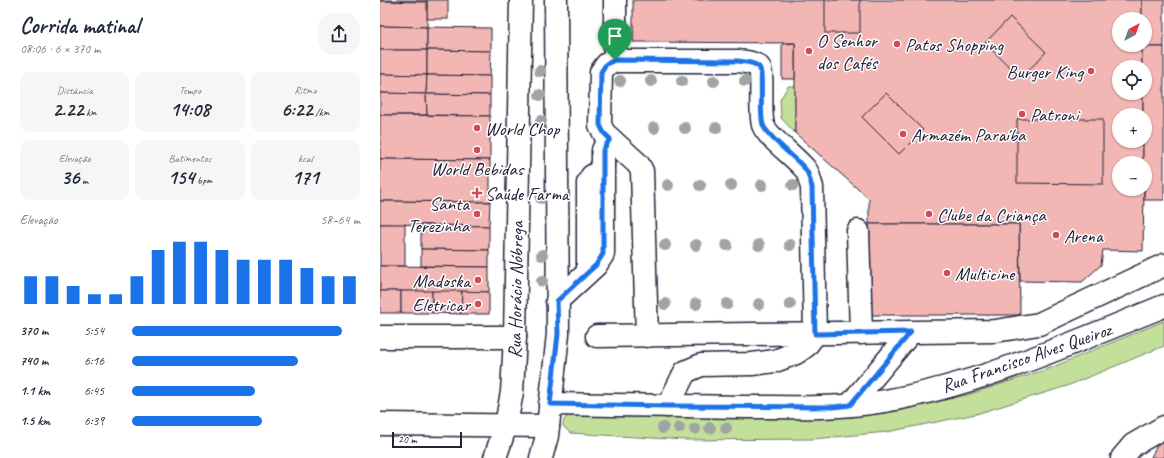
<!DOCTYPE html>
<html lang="pt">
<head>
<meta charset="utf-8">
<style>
	:root { --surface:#fff; --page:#f6f6f7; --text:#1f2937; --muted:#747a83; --accent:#1a73e8 }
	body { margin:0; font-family:Caveat,sans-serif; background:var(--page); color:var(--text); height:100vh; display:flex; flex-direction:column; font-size:15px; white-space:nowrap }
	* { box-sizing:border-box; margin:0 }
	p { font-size:13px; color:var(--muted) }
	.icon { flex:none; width:22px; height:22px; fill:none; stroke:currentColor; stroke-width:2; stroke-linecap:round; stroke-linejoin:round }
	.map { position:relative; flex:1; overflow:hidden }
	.panel { display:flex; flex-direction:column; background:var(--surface); width:380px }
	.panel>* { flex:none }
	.needle { width:26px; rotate:41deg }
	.buttons { position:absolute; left:732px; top:12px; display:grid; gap:8px }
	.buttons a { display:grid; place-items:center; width:40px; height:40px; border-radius:50%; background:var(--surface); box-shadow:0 1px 3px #0004; font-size:20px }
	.scale { position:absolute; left:12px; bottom:10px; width:70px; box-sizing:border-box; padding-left:4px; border:2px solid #22223b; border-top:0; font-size:11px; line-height:14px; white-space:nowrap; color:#22223b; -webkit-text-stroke:3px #fff; paint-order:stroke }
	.pin { position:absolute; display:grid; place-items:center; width:34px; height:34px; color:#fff; margin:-41px -17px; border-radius:50% 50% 50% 0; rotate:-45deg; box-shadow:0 0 4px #0007 }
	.pin .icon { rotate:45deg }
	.round { display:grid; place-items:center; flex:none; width:42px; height:42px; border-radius:16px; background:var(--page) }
	.headline { display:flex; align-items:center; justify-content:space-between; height:68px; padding:0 20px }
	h1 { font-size:22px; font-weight:700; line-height:30px }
	.stats { display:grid; grid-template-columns:repeat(3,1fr); gap:6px; height:68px; padding:4px 20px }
	.stats div { display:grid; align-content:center; border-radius:10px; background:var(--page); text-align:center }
	.stats b { font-size:20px; font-weight:700 }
	.stats small { font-size:11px; font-weight:400 }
	.stats p { font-size:11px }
	.chart { height:112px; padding:8px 20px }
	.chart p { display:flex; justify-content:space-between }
	.chart svg { width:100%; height:72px; margin-top:4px; stroke:var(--accent); stroke-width:6 }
	ul { padding:0 20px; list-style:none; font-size:13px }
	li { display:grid; grid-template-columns:64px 48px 1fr; align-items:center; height:30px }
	li i { height:10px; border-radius:5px; background:var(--accent) }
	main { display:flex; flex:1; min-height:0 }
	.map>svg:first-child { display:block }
	.green { fill:#c2e099; stroke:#72816a }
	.building { fill:#f2b6b4; stroke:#22223b }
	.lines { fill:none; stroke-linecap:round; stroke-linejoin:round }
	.minor-casing { stroke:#22223b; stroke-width:25 }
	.major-casing { stroke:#22223b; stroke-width:25 }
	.minor { stroke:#fff; stroke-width:22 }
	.major { stroke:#fff; stroke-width:22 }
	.tree { fill:#a0a5a3 }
	.route-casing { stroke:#fff; stroke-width:8 }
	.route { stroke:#1a73e8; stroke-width:5 }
	.poi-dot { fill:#d1495b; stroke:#fff; stroke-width:1.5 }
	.labels { text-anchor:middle; stroke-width:3; stroke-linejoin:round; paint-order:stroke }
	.poi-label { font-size:19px; fill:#22223b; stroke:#fff; text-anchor:start }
	.street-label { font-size:19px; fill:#22223b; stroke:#fff }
</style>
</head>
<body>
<main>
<section class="panel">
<div class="headline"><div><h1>Corrida matinal</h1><p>08:06 · 6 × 370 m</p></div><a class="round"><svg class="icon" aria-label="share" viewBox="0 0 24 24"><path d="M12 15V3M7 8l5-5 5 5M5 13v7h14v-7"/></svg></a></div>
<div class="stats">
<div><p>Distância</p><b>2.22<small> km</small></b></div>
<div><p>Tempo</p><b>14:08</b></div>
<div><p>Ritmo</p><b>6:22<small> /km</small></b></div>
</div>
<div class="stats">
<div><p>Elevação</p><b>36<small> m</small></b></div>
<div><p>Batimentos</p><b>154<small> bpm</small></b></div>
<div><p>kcal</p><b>171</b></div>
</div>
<div class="chart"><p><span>Elevação</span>58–64 m</p>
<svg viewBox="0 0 160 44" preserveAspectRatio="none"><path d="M5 44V27M15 44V27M25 44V33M35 44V38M45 44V38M55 44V27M65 44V11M75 44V6M85 44V6M95 44V11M105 44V17M115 44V17M125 44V17M135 44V22M145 44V27M155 44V27"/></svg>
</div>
<ul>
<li><b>370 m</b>5:54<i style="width:92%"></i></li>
<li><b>740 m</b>6:16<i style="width:73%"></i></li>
<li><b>1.1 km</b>6:45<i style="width:54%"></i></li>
<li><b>1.5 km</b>6:39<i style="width:57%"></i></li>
</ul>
</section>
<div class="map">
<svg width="784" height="458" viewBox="0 0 784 458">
	<rect width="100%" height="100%" fill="#fff"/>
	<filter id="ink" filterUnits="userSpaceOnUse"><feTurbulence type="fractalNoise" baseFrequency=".025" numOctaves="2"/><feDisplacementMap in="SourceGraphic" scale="8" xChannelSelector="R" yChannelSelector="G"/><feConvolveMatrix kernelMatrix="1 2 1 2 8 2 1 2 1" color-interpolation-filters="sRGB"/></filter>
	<g filter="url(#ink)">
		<g class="green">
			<polygon points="408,86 415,86 415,133 401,118 400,100"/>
			<path d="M 784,321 L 784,346 L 687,386 L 596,414 L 507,432 L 433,439 L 305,440 L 190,433 L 183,426 C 183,420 185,417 191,414 L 451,416 L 507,412 L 587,395 L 668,369 Z"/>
		</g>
		<g class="building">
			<polygon points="0,0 47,0 47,2 0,1"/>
			<rect x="47" y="0" width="21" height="19"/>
			<polygon points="253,0 762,0 762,19 739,19 739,45 762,45 762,67 739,67 739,93 763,93 763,115 739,115 739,141 763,141 763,163 739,163 739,189 764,189 763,251 723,250 721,265 702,282 640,281 639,224 489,224 489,199 415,133 415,43 253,42"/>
			<rect x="445" y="0" width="35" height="33"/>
			<polygon points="762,0 784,0 784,47 762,47 762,45 765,45 765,19 762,19"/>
			<polygon points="0,1 47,2 47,27 0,26"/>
			<polygon points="630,17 666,52 641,78 605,43"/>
			<polygon points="0,26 47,27 47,50 0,50"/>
			<polygon points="47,27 111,28 111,51 47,50"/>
			<polygon points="415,43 415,79 402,79 402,44"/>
			<polygon points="762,47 784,47 784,200 764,200 765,163 763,163 763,141 765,141 765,115 763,115 763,93 765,93 765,67 762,67"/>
			<polygon points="0,50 47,50 47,75 0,74"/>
			<polygon points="47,50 111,51 110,76 47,75"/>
			<polygon points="0,74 47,75 46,94 0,93"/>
			<polygon points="47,75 110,76 110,95 46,94"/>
			<polygon points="0,93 46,94 47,115 0,115"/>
			<polygon points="506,93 543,130 519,154 482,117"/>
			<polygon points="46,94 110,95 110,116 47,115"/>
			<polygon points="0,115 110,116 110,160 0,159"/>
			<polygon points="637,119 723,119 723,184 637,183"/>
			<polygon points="0,159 110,160 110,202 0,201"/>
			<polygon points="0,201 110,202 109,226 0,224"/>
			<rect x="0" y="224" width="25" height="42"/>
			<polygon points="489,224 639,224 640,315 491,315"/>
			<polygon points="41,225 109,226 109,250 41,249"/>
			<polygon points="41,249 109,250 109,267 41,266"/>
			<polygon points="0,266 109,267 109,292 0,291"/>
			<rect x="0" y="291" width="21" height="22"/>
			<rect x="21" y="291" width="31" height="22"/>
			<polygon points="52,291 82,291 81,314 52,313"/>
			<polygon points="82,291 109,292 109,314 81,314"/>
			<polygon points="784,439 784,458 771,457 779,441"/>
		</g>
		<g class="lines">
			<g class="minor-casing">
				<g id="minor">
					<polyline points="235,0 235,61 227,64 221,72 220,125 224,133 258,164 262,171 267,336"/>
					<path d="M 235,61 L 358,61 C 365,62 373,62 379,67 C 384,72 379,112 383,125 C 388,138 416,157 426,170 C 429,174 430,182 432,187 L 435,334 L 426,346 L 416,353 L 395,361 L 372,364 L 321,365 L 305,372 L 288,406"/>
					<polyline points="478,231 481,333"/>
					<polyline points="208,272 208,183 212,176 218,173 223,164"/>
					<polyline points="177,301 216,265 223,254 223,150 230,139"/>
					<polyline points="217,336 615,331 659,324 784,265"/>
					<polyline points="0,337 135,337"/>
					<path d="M 170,404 C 236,405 301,406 366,407 C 413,407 459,409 505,401 C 602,384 694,342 784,306"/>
					<polyline points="470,405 531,332"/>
					<polyline points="0,424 168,426"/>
					<polyline points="742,458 753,445 784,427"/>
				</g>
			</g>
			<g class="major-casing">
				<g id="major">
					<polyline points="115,458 126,425 132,392 135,337 141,0"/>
					<polyline points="161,458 167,436 178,334 176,0"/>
				</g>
			</g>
			<use href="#minor" class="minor"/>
			<use href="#major" class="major"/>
		</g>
		<g class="tree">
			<circle cx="160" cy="71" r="6"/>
			<circle cx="240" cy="81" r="6"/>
			<circle cx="271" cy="81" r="6"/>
			<circle cx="302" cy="81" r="6"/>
			<circle cx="334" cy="81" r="6"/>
			<circle cx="365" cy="81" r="6"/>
			<circle cx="160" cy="95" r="6"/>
			<circle cx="161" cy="121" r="6"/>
			<circle cx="274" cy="128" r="6"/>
			<circle cx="305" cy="128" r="6"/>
			<circle cx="336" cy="128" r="6"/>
			<circle cx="288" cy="185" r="6"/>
			<circle cx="320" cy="185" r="6"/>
			<circle cx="351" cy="185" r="6"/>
			<circle cx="382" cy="185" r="6"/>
			<circle cx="413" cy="185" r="6"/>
			<circle cx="161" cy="198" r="6"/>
			<circle cx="285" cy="245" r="6"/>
			<circle cx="316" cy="245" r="6"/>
			<circle cx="347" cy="245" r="6"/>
			<circle cx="379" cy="245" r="6"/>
			<circle cx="410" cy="245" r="6"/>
			<circle cx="162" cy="255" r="6"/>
			<circle cx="162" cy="281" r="6"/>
			<circle cx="285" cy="304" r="6"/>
			<circle cx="316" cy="304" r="6"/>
			<circle cx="347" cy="304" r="6"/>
			<circle cx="379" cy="304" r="6"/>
			<circle cx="410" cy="304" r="6"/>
			<circle cx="283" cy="428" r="6"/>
			<circle cx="299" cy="428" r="6"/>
			<circle cx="330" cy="428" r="6"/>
			<circle cx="346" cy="428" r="6"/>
			<circle cx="315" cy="429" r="6"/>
		</g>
	</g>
	<g class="lines" filter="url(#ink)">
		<g class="route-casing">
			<path id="route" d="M 235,60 L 358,61 C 365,62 374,62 379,67 C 384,72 379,112 383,125 C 388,138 416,157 426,170 C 429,174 430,182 432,187 L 435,334 L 531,332 L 470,405 L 454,407 L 288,406 L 170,404 L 178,334 L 177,301 L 216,265 L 223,254 L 223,150 L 230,139 L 224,133 L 220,125 L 221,72 L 226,64 Z"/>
		</g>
		<use href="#route" class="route"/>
	</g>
	<g class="poi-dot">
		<circle cx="517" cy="44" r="4"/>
		<circle cx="429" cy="51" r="4"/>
		<circle cx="711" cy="71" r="4"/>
		<circle cx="642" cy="114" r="4"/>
		<circle cx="97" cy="128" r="4"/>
		<circle cx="523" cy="134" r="4"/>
		<circle cx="97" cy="150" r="4"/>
		<path d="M95 187h4v4h4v4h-4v4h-4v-4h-4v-4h4z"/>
		<circle cx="97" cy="214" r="4"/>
		<circle cx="549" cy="214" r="4"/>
		<circle cx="676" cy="235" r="4"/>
		<circle cx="567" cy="273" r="4"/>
		<circle cx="98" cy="280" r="4"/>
		<circle cx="98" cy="304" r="4"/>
	</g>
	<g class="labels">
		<g class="poi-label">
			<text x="437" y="47">O Senhor<tspan x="437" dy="22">dos Cafés</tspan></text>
			<text x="525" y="51">Patos Shopping</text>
			<text x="703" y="78" text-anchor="end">Burger King</text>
			<text x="650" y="121">Patroni</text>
			<text x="105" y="135">World Chop</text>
			<text x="531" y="141">Armazém Paraíba</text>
			<text x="97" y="175" text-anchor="middle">World Bebidas</text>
			<text x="105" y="200">Saúde Farma</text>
			<text x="89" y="210" text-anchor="end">Santa<tspan x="89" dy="22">Terezinha</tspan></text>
			<text x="557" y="221">Clube da Criança</text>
			<text x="684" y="242">Arena</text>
			<text x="575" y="280">Multicine</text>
			<text x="90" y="287" text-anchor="end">Madoska</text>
			<text x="90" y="311" text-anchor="end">Eletricar</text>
		</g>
		<g class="street-label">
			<text transform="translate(135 290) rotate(-89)" y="7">Rua Horácio Nóbrega</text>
			<text transform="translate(646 357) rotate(-19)" y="7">Rua Francisco Alves Queiroz</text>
		</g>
	</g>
</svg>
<div class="buttons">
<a><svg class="needle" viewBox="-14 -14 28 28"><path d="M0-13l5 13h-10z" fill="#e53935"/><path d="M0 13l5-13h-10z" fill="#747a83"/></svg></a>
<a><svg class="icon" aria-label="locate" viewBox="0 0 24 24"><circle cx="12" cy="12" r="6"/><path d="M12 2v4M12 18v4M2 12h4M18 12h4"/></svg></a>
<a>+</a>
<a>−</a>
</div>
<div class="scale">20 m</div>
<div class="pin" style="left:235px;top:60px;background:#1e9e55"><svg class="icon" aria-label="arrive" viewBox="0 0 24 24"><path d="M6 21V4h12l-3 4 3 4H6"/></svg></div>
</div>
</main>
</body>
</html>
